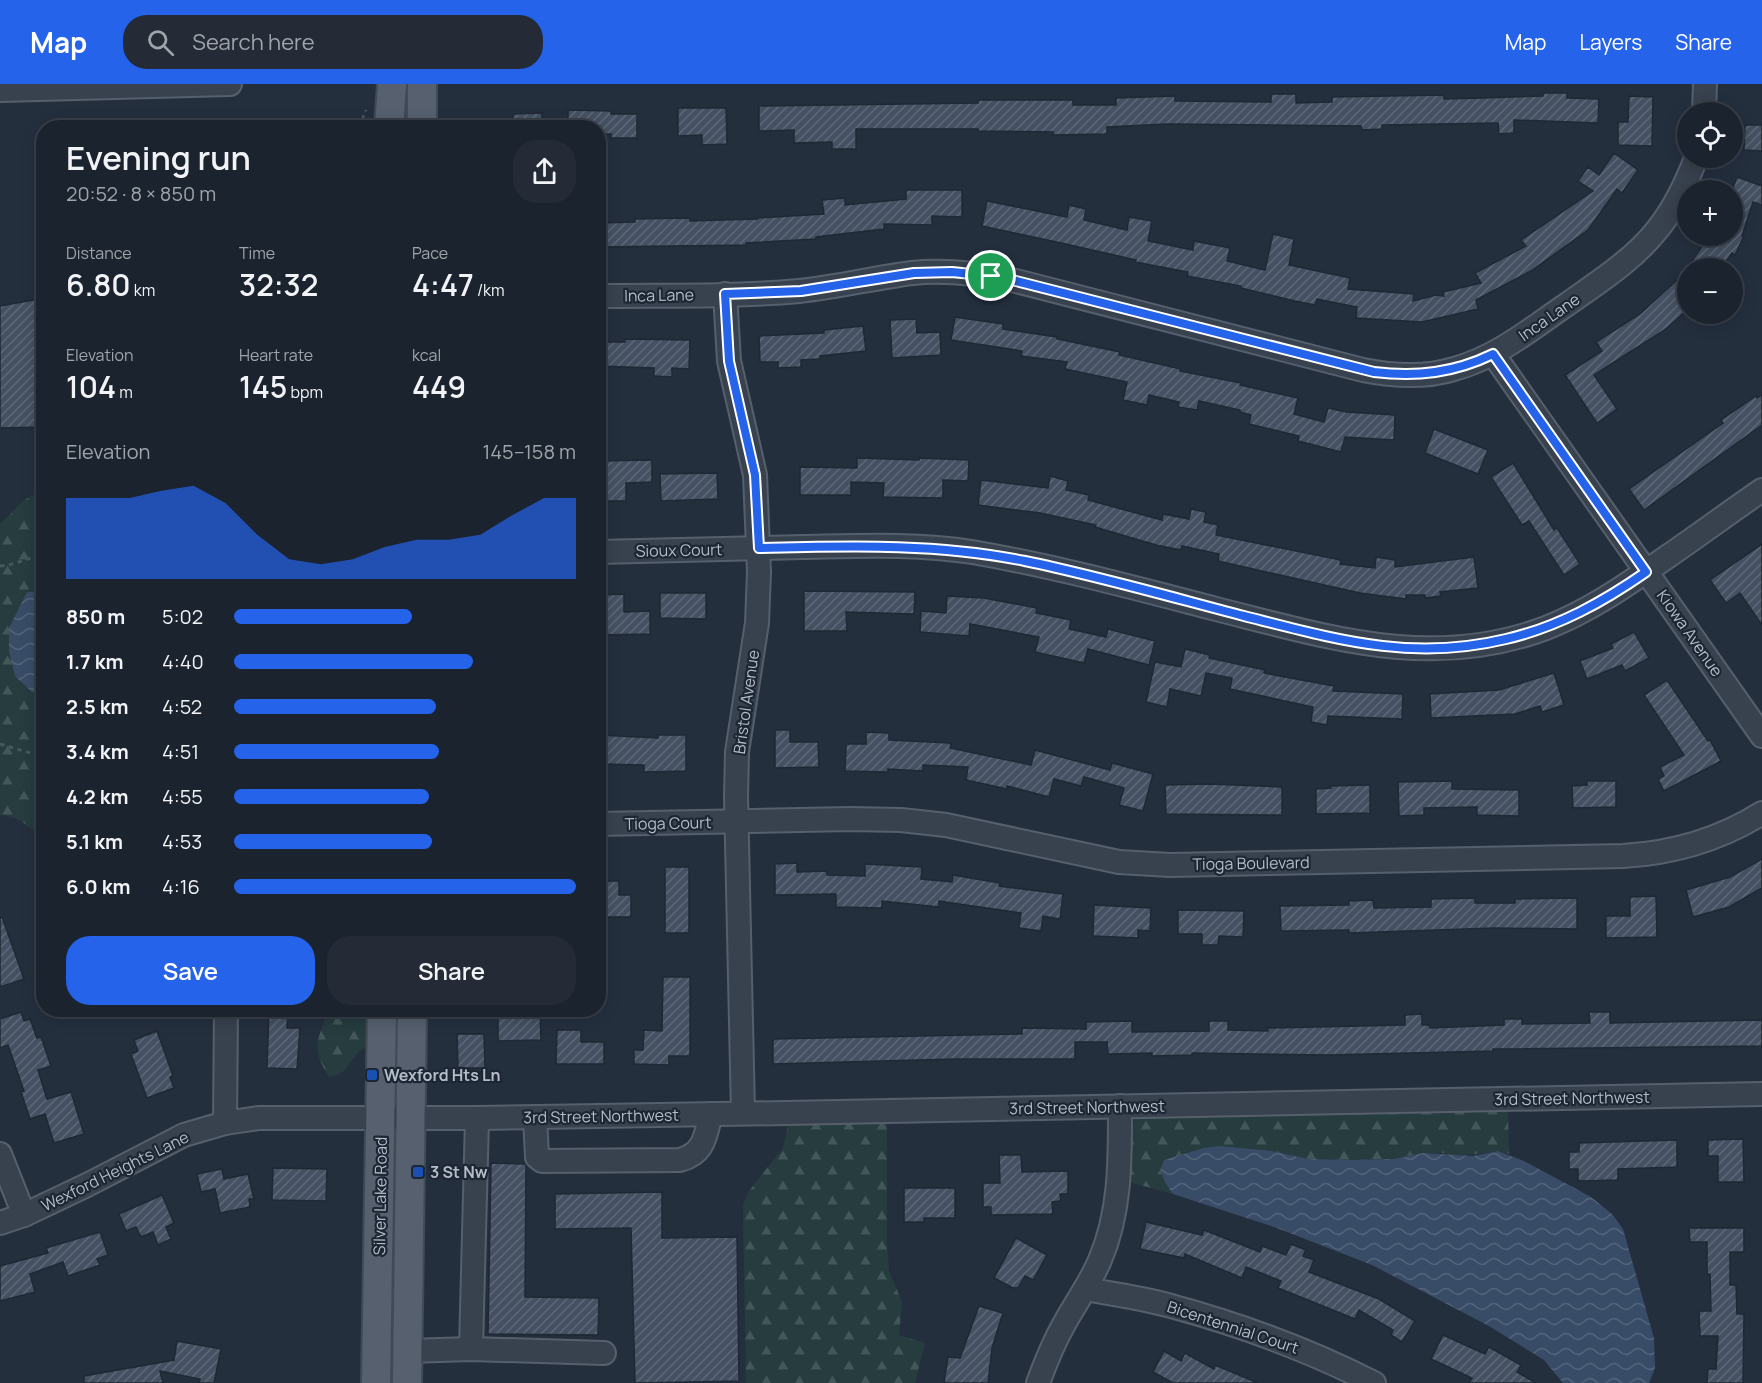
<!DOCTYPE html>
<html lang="en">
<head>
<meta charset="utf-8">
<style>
	:root { --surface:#1b232e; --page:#242b36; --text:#f1f3f6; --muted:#a0a4aa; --line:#39404a; --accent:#2563eb }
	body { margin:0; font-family:Manrope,sans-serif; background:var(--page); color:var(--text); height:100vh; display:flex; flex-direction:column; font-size:22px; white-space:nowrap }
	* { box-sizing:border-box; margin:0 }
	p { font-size:20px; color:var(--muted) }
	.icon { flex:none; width:33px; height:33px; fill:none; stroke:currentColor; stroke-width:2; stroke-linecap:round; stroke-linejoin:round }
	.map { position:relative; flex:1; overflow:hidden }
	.details { position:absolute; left:36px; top:36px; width:570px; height:897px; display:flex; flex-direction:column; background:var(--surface); border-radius:24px; box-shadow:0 3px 15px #0003,0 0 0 2px var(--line) }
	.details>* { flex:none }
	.tools { position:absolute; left:1677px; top:18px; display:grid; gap:12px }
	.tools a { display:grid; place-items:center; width:66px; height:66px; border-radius:50%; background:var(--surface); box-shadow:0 3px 15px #0003,0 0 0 2px var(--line); font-size:30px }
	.pin { position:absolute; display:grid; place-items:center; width:51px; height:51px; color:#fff; margin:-26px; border:3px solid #fff; border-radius:50%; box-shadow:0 2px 6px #0007 }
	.round { display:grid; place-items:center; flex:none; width:63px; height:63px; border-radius:24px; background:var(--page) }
	.head { display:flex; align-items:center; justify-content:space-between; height:102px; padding:0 30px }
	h1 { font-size:33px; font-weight:600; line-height:45px }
	.metrics { display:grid; grid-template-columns:repeat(3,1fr); gap:9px; height:102px; padding:6px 30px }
	.metrics div { display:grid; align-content:center }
	.metrics b { font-size:30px; font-weight:600 }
	.metrics small { font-size:16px; font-weight:400 }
	.metrics p { font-size:16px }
	.chart { height:168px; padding:12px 30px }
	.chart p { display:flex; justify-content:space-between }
	.chart svg { width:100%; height:108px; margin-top:6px; fill:var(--accent); opacity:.7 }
	.primary-button { display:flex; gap:12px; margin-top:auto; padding:12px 30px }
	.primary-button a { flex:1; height:69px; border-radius:24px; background:var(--accent); color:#fff; font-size:24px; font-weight:600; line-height:69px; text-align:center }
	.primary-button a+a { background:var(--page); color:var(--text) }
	ul { padding:0 30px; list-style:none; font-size:20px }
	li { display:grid; grid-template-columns:96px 72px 1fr; align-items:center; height:45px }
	li i { height:15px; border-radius:8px; background:var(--accent) }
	header { display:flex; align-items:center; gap:36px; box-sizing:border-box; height:84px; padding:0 30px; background:var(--accent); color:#fff }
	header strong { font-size:28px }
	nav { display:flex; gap:33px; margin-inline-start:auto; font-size:21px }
	.search { width:420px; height:54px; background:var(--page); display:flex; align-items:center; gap:15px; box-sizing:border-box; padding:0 21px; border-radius:24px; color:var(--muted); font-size:22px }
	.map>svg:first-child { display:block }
	.forest { fill:url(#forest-firs) }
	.water { fill:url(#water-waves) }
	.building { fill:url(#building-hatch); stroke:#1f2835; stroke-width:1.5 }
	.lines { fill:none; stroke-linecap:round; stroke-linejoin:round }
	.minor-casing { stroke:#565f6c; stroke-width:26 }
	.major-casing { stroke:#414a57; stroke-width:32 }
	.path { stroke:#44595c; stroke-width:3; stroke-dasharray:4.5 4.5; stroke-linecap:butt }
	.minor { stroke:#38414e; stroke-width:22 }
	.major { stroke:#56606e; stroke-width:28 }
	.route-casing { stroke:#fff; stroke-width:12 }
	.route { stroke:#2563eb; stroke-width:8 }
	.transit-dot { fill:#1a4fb4; stroke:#1d2633; stroke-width:2 }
	.labels { text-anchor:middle; stroke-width:4.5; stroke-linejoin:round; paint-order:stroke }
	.street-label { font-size:16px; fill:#b4bcc9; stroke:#1d2633 }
	.poi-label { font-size:16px; font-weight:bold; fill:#b4bcc9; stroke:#1d2633; text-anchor:start }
</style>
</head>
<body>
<header>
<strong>Map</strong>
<div class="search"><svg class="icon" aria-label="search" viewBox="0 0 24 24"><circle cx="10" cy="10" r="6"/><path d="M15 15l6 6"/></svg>Search here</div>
<nav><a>Map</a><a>Layers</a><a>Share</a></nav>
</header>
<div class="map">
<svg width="1762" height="1299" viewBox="0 0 1762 1299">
	<defs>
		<pattern id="forest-firs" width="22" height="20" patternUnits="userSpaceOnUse" patternTransform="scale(1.5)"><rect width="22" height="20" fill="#263c3f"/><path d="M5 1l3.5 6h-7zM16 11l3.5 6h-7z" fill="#435659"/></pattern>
		<pattern id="water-waves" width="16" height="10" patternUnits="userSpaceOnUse" patternTransform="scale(1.5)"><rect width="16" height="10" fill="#394c67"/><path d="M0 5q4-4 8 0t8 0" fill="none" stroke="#53647b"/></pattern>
		<pattern id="building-hatch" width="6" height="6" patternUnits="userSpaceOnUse" patternTransform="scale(1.5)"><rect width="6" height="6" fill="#455162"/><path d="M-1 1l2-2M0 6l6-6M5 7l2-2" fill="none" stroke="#5d6877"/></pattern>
	</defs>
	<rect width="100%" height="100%" fill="#242f3e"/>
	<g class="forest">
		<path d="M 43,409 L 43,508 L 27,509 L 32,608 L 43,611 L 43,754 C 29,743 19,732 0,731 L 0,439 C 17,428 19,412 43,409 Z"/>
		<path d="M 327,926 L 368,926 L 368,962 C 347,972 352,990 329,993 C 309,960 319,959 327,926 Z"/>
		<path d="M 1508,1025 L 1509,1070 L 1498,1067 L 1458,1072 L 1443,1069 L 1423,1069 L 1394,1075 L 1349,1076 L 1308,1075 L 1272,1067 L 1191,1069 L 1164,1076 L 1166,1100 L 1173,1110 L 1129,1098 C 1131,1081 1125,1045 1137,1033 Z"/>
		<polygon points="887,1036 887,1160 889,1187 902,1218 899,1251 925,1259 915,1299 746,1299 743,1121 749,1107 783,1064 788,1041"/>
	</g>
	<g class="water">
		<polygon points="27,508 43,508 43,611 32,608 15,592 9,568 9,544"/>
		<path d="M 1219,1062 L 1272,1067 L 1308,1075 L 1349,1076 L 1394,1075 L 1423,1069 L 1473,1072 L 1498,1067 L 1524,1077 L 1591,1113 L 1612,1130 L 1623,1145 L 1654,1254 L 1655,1284 L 1649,1299 L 1563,1299 L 1544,1276 L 1489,1242 L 1372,1181 L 1277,1144 L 1173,1110 C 1165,1099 1158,1090 1164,1076 L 1204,1064 Z"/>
	</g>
	<g class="building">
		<polygon points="1543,9 1567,9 1567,14 1599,15 1598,39 1514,36 1514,49 1499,50 1498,39 1382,41 1382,45 1362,46 1361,42 1167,40 1107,43 1107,50 1053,51 1053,48 978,47 978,45 856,45 856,65 832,65 832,58 794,59 794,46 759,47 759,22 978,19 978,16 1073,16 1073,21 1116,21 1116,14 1175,12 1175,17 1271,18 1271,10 1296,10 1296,19 1332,18 1332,13 1444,11 1444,15 1482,14 1543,12"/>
		<polygon points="1629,12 1653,13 1652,62 1618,61 1618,38 1628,38"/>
		<polygon points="678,24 726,24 727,60 702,61 702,51 678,52"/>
		<polygon points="568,26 611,27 611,30 637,30 637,54 611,54 611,50 598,50 598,44 568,44"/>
		<polygon points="542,29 542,44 513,44 513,30"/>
		<polygon points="1745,41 1762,41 1762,67 1744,66"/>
		<polygon points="1614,69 1638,86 1622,109 1617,105 1588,146 1531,187 1476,216 1478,225 1422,238 1356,234 1357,223 1317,215 1315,221 1295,217 1241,204 1241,202 1187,192 1188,188 1135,178 1136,176 1061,159 982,142 987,117 1067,133 1069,121 1086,125 1084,136 1127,146 1129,133 1152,137 1148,157 1193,166 1194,157 1230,164 1227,177 1265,186 1273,150 1294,155 1289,181 1350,194 1348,205 1414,210 1413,217 1436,211 1444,212 1443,208 1481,199 1475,189 1526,162 1521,156 1593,107 1578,97 1588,83 1599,91"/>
		<polygon points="1737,93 1762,102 1762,121 1753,118 1742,152 1744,152 1735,171 1732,169 1722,184 1687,184 1703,161 1708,163 1715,152 1732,152 1732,106"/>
		<polygon points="906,106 962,106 962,133 932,132 932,141 884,140 884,145 816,153 816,155 746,159 746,161 598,163 598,139 635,138 635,135 690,134 690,137 757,135 757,134 824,130 822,116 845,114 845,121 906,115"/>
		<polygon points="1688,186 1688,225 1666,245 1594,291 1617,325 1597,339 1565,291 1602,267 1596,258 1640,230"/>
		<polygon points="44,214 44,343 0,344 0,222"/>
		<polygon points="955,233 1003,240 1003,245 1057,253 1057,255 1120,268 1119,271 1181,285 1180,287 1241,299 1240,301 1298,314 1294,330 1324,338 1328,324 1346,328 1395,331 1394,356 1345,353 1341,368 1298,357 1299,352 1249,340 1251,331 1240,328 1240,326 1199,317 1197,326 1178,323 1179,318 1149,311 1147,321 1123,316 1127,298 1065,285 1067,278 1021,272 1022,267 951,256"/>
		<polygon points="916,235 917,249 940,248 941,271 892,274 890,236"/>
		<polygon points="863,242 866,267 820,272 820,275 801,276 801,283 778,284 778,278 760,278 759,252 824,249 824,246"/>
		<polygon points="625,255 690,256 689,285 672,284 672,293 654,292 654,284 598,282 598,258 625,258"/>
		<polygon points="1762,311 1762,341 1644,426 1629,405 1723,339 1721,336 1756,312 1757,314"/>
		<polygon points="1434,345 1488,366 1478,390 1425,369"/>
		<polygon points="857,374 919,376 919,374 969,376 968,397 943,396 943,414 883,413 884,399 851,398 851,411 800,411 800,383 857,384"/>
		<polygon points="652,376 652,398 626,399 626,417 601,417 600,377"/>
		<polygon points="1513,379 1554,446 1557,444 1580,480 1564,491 1529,437 1522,441 1491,393"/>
		<polygon points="717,389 718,415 661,417 660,390"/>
		<polygon points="1050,392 1068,397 1066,406 1089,411 1088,416 1162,436 1163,430 1189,435 1191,425 1206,428 1204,438 1218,441 1216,451 1341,476 1340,480 1375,484 1376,473 1395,476 1395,483 1474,473 1478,504 1440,508 1441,512 1425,514 1425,511 1406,511 1406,515 1360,509 1218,477 1219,470 1182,462 1181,466 1156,461 1095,443 1096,441 1040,429 978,421 981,396 1048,404"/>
		<polygon points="1762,460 1762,541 1740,509 1726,519 1710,496"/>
		<polygon points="804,507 915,508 914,530 846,528 847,547 804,547"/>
		<polygon points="660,509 706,509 706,535 660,534"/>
		<polygon points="624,510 624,528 650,527 650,550 599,551 598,511"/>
		<polygon points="947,512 984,514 1037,524 1036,529 1071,536 1069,545 1106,553 1108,545 1155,557 1149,581 1088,565 1084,579 1035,568 1039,553 970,540 969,552 920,548 921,527 946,529"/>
		<polygon points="1634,548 1649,574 1625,587 1622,581 1587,595 1580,577 1613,564 1611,560"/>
		<polygon points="1185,565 1210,571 1209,574 1265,586 1264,589 1334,602 1333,607 1403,610 1402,635 1328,632 1327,641 1311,638 1313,623 1230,605 1232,594 1206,589 1201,612 1170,605 1167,623 1146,618 1155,578 1181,583"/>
		<polygon points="1554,589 1564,621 1542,628 1540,622 1515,630 1431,634 1430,610 1499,606"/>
		<polygon points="1667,596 1708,657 1710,656 1721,677 1664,707 1658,695 1664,692 1660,683 1684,671 1644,611"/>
		<polygon points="775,646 790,646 790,658 818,658 819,683 775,684"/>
		<polygon points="866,648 889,649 889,656 951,659 950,664 1031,681 1035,666 1110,686 1112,679 1153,690 1143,727 1119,721 1124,704 1084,693 1081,702 1054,695 1049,713 1007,702 1007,705 966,696 968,683 923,681 923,687 888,685 888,688 845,687 846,660 866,660"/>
		<polygon points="598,651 658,654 658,651 686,651 686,687 644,688 644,681 598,680"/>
		<polygon points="1452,697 1452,705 1519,706 1519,732 1477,731 1477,723 1424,724 1424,731 1399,732 1398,698"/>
		<polygon points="1587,697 1616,697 1616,723 1573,724 1572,702 1587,701"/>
		<polygon points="1209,700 1282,703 1282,731 1166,730 1165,701"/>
		<polygon points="1370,701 1370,729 1316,730 1316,705 1331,704 1330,702"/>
		<polygon points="1762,775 1762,804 1729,823 1693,833 1686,806 1730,793"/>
		<polygon points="797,779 797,788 827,787 827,791 865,792 865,780 922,783 921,795 952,798 953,791 1000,799 999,802 1063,810 1060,835 1043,832 1041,847 1019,844 1021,829 939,817 939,823 882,817 882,824 836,823 836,810 775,811 775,780"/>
		<rect x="665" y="783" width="24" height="66"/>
		<polygon points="598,797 619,797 619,811 631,811 631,833 598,833"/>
		<polygon points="1656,812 1657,853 1606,854 1606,832 1630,832 1630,813"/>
		<polygon points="1475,814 1475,819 1515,819 1515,815 1577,814 1577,845 1494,844 1349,849 1349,846 1281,847 1280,822 1349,821 1349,817 1373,816 1374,824 1431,823 1431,815"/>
		<polygon points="1094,821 1151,824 1150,847 1138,846 1138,854 1093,852"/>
		<polygon points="1178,826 1244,827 1243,853 1219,852 1218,861 1202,861 1202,850 1178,850"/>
		<polygon points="2,833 24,895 0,903 0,834"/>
		<polygon points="663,893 690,893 690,972 669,972 669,981 634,980 634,966 643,966 644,946 662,947"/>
		<polygon points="269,926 288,926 287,944 300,944 297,985 267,984"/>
		<polygon points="498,926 515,926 515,929 540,928 541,956 498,957"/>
		<polygon points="21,928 24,937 30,935 37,954 41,953 51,982 38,986 47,1015 71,1008 84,1050 54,1059 45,1030 30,1035 21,1008 24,1007 8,961 0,964 0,935"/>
		<polygon points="1589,928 1610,928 1610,939 1762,936 1762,962 1493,965 1493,967 1328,971 1192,969 1192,971 1152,972 1152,969 1108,970 1107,958 1075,958 1075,975 955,975 773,980 773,955 1022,950 1022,944 1086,945 1086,938 1132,937 1132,948 1209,947 1209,937 1228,937 1228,946 1268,947 1268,944 1405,941 1405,931 1422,930 1422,941 1429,941 1430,944 1504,941 1504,935 1522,935 1522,940 1590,939"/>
		<polygon points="557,946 581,946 581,958 604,958 604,980 556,980"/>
		<polygon points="157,947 173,992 170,993 174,1004 147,1014 131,970 138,967 134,956"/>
		<polygon points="457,950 484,950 485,984 458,984"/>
		<polygon points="1743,1055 1744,1098 1718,1098 1718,1072 1708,1072 1708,1056"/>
		<polygon points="1677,1056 1677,1083 1618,1085 1618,1096 1578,1097 1578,1085 1569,1085 1569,1068 1579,1068 1579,1059"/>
		<polygon points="999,1071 1021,1071 1022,1088 1068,1087 1068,1110 1060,1110 1061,1117 1052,1118 1053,1130 991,1131 991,1123 983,1123 983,1099 1000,1099"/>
		<polygon points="491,1079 526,1080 525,1213 599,1214 598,1251 488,1250"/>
		<polygon points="273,1084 327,1085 326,1117 272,1116"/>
		<polygon points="222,1085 224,1095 248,1090 254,1115 249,1115 250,1123 220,1129 215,1105 201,1108 197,1090"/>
		<polygon points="904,1104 955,1104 955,1134 924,1134 924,1138 904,1138"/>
		<polygon points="662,1108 662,1154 737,1153 739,1297 635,1299 631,1144 555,1145 555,1110"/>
		<polygon points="162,1111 174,1139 166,1143 171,1155 158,1161 153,1148 141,1153 136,1143 126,1147 119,1130"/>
		<polygon points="1146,1138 1202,1151 1204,1146 1260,1168 1262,1162 1286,1171 1291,1160 1306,1166 1303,1172 1314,1176 1309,1188 1379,1215 1415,1237 1402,1258 1391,1251 1393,1246 1359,1226 1355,1235 1278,1204 1281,1197 1246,1183 1242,1194 1185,1170 1184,1174 1140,1165"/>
		<polygon points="1689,1144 1744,1144 1744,1168 1730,1168 1730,1201 1736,1201 1737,1230 1744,1230 1743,1299 1707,1299 1708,1285 1716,1285 1718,1252 1700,1252 1699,1227 1711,1227 1710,1190 1707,1190 1707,1158 1690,1158"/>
		<polygon points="100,1148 108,1171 97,1175 100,1181 68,1192 63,1178 30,1190 35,1208 0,1217 0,1182 48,1169 46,1164"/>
		<polygon points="1016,1154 1047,1171 1033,1196 1025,1192 1018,1204 1013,1204 994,1194"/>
		<polygon points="979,1222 1003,1229 992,1264 988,1299 944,1299 948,1273 960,1274"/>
		<polygon points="1443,1251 1485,1270 1489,1263 1521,1281 1517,1288 1536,1299 1469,1299 1472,1294 1431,1275"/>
		<polygon points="177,1257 221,1265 214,1299 199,1299 200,1295 160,1287 163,1299 84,1299 84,1292 174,1276"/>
		<polygon points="1164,1267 1181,1277 1185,1269 1214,1285 1215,1281 1258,1299 1173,1299 1153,1288"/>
	</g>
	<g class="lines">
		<g class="minor-casing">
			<g id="minor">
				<polyline points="0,6 230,0"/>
				<polyline points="1704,28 1705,0"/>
				<polyline points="725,210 729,277 755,391 759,488 757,539 737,668 736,713 743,1029"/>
				<path d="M 598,212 C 665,211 733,213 799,207 C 837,203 874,194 912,189 C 947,185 982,190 1016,197 L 1363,286 C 1393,292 1425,294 1454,285 C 1498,273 1532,244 1569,219 C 1600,197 1633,176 1657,146 C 1675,124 1686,100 1696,74"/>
				<polyline points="1493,270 1762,652"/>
				<path d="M 598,468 C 666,466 733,465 800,463 C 857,462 915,459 972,468 C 1054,482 1135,504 1216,525 C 1328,553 1432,587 1546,544 C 1590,527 1628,500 1667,473 C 1699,451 1730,428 1762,406"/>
				<path d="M 598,740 L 850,735 L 901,736 L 946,741 L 1119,778 L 1170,781 L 1623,772 C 1674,769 1719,756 1762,729"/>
				<path d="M 535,1033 L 537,1073 L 542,1077 L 680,1076 C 705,1069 705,1052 711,1030"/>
				<polyline points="225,1039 226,926"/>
				<polyline points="0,1070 24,1131"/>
				<polyline points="0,1139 24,1131 87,1101 184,1051 225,1039 259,1034 477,1034 786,1029 1762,1010"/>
				<path d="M 1085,1205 C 1114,1210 1143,1214 1171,1222 C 1241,1241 1309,1266 1374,1299"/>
				<polyline points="471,1265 477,1034"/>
				<polyline points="408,1267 471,1265 604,1269"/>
				<path d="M 1038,1299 C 1045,1280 1052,1262 1062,1244 C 1074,1221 1090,1200 1100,1176 C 1121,1127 1120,1075 1120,1022"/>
			</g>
		</g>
		<g class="major-casing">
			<g id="major">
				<polyline points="389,44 392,0"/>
				<polyline points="422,44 422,0"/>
				<polyline points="376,1299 382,926"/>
				<polyline points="407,1299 412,926"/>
			</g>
		</g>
		<g class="path">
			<polyline points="359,44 366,26"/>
			<polyline points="0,482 9,481 44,470"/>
			<polyline points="0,660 44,673"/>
		</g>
		<use href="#minor" class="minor"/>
		<use href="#major" class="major"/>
	</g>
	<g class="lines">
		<g class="route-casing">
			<path id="route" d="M 952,188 L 991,192 L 1016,197 L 1374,288 C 1417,293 1454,289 1493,270 L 1646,488 C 1603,518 1558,543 1506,555 C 1411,578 1335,555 1244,532 C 1171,513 1098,492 1025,477 C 937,459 848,462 759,464 L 755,391 L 729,277 L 725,210 L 801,207 L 914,189 Z"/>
		</g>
		<use href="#route" class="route"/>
	</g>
	<g class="transit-dot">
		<rect x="366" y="985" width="12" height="12" rx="3"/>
		<rect x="412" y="1082" width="12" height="12" rx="3"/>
	</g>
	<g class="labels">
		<g class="street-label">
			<text transform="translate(659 211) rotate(-1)" y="6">Inca Lane</text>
			<text transform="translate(1549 233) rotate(-35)" y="6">Inca Lane</text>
			<text transform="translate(679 466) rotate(-1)" y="6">Sioux Court</text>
			<text transform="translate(1690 549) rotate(55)" y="6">Kiowa Avenue</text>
			<text transform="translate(746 618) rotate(-82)" y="6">Bristol Avenue</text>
			<text transform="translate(668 739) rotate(-1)" y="6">Tioga Court</text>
			<text transform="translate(1251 779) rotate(-1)" y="6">Tioga Boulevard</text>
			<text transform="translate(1572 1014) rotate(-1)" y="6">3rd Street Northwest</text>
			<text transform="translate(1087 1023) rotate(-1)" y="6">3rd Street Northwest</text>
			<text transform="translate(601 1032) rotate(-1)" y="6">3rd Street Northwest</text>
			<text transform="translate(115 1087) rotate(-26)" y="6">Wexford Heights Lane</text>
			<text transform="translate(380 1112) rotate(-89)" y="6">Silver Lake Road</text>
			<text transform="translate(1233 1243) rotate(18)" y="6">Bicentennial Court</text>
		</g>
		<g class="poi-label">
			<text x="384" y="997">Wexford Hts Ln</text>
			<text x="430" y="1094">3 St Nw</text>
		</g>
	</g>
</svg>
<div class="tools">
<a><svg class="icon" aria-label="locate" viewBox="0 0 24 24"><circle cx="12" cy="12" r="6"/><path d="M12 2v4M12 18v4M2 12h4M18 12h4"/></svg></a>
<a>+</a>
<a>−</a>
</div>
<div class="pin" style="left:991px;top:192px;background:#1e9e55"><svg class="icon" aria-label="arrive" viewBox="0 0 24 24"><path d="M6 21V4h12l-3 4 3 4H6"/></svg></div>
<section class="details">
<div class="head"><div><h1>Evening run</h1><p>20:52 · 8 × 850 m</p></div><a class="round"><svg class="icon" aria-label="share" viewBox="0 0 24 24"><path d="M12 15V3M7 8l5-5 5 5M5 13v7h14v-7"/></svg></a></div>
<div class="metrics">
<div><p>Distance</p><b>6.80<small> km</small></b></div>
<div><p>Time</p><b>32:32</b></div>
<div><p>Pace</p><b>4:47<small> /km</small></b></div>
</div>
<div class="metrics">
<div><p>Elevation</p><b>104<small> m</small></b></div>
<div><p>Heart rate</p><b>145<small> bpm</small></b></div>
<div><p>kcal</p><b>449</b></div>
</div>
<div class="chart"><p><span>Elevation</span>145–158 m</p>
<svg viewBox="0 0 160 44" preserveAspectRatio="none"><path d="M0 44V11L10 11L20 11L30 8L40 6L50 13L60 26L70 36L80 38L90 36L100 31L110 28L120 28L130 26L140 18L150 11L160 11V44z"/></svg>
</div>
<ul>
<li><b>850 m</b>5:02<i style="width:52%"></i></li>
<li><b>1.7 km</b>4:40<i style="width:70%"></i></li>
<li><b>2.5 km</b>4:52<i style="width:59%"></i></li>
<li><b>3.4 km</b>4:51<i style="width:60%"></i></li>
<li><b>4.2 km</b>4:55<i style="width:57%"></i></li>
<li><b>5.1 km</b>4:53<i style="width:58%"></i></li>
<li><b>6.0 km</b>4:16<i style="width:100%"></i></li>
</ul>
<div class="primary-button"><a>Save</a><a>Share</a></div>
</section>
</div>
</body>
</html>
